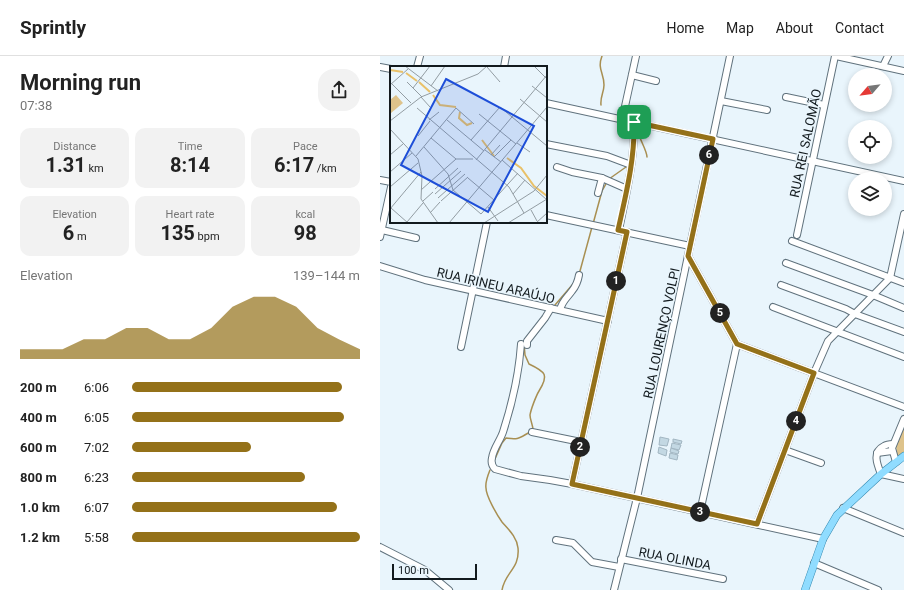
<!DOCTYPE html>
<html lang="en">
<head>
<meta charset="utf-8">
<style>
	:root { --surface:#fff; --page:#f2f2f2; --text:#222; --muted:#767676; --line:#e0e0e0; --accent:#947119 }
	body { margin:0; font-family:Roboto,sans-serif; background:var(--page); color:var(--text); height:100vh; display:flex; flex-direction:column; font-size:15px; white-space:nowrap }
	* { box-sizing:border-box; margin:0 }
	p { font-size:13px; color:var(--muted) }
	.icon { flex:none; width:22px; height:22px; fill:none; stroke:currentColor; stroke-width:2; stroke-linecap:round; stroke-linejoin:round }
	.map { position:relative; flex:1; overflow:hidden }
	.side { display:flex; flex-direction:column; background:var(--surface); width:380px }
	.side>* { flex:none }
	.needle { width:26px; rotate:242deg }
	.fabs { position:absolute; left:468px; top:12px; display:grid; gap:8px }
	.fabs a { display:grid; place-items:center; width:44px; height:44px; border-radius:50%; background:var(--surface); box-shadow:0 2px 6px #0003; font-size:20px }
	.scale { position:absolute; left:12px; bottom:10px; width:85px; box-sizing:border-box; padding-left:4px; border:2px solid #121a1e; border-top:0; font-size:11px; line-height:14px; white-space:nowrap; color:#121a1e; -webkit-text-stroke:3px #e9f5fc; paint-order:stroke }
	.pin { position:absolute; display:grid; place-items:center; width:34px; height:34px; color:#fff; margin:-17px; border-radius:8px; box-shadow:0 2px 6px #0006 }
	.km { position:absolute; width:20px; height:20px; margin:-10px; border-radius:50%; background:#222; color:#fff; font-size:11px; line-height:20px; text-align:center }
	.round { display:grid; place-items:center; flex:none; width:42px; height:42px; border-radius:16px; background:var(--page) }
	.overview { display:flex; align-items:center; justify-content:space-between; height:68px; padding:0 20px }
	h1 { font-size:22px; font-weight:700; line-height:30px }
	.figures { display:grid; grid-template-columns:repeat(3,1fr); gap:6px; height:68px; padding:4px 20px }
	.figures div { display:grid; align-content:center; border-radius:10px; background:var(--page); text-align:center }
	.figures b { font-size:20px; font-weight:700 }
	.figures small { font-size:11px; font-weight:400 }
	.figures p { font-size:11px }
	.chart { height:112px; padding:8px 20px }
	.chart p { display:flex; justify-content:space-between }
	.chart svg { width:100%; height:72px; margin-top:4px; fill:var(--accent); opacity:.7 }
	ul { padding:0 20px; list-style:none; font-size:13px }
	li { display:grid; grid-template-columns:64px 48px 1fr; align-items:center; height:30px }
	li i { height:10px; border-radius:5px; background:var(--accent) }
	header { display:flex; align-items:center; gap:24px; box-sizing:border-box; height:56px; padding:0 20px; background:var(--surface); border-bottom:1px solid var(--line) }
	header strong { font-size:19px }
	nav { display:flex; gap:22px; margin-inline-start:auto; font-size:14px }
	main { display:flex; flex:1; min-height:0 }
	.map>svg:first-child { display:block }
	.green { fill:#dec38b }
	.lines { fill:none; stroke-linecap:round; stroke-linejoin:round }
	.stream { stroke:#a88f52; stroke-width:1.5 }
	.building { fill:#c3d8e3; stroke:#a2b6c2 }
	.minor-casing { stroke:#60727d; stroke-width:8 }
	.major-casing { stroke:#3489b0; stroke-width:8 }
	.minor { stroke:#fff; stroke-width:6 }
	.major { stroke:#90dcff; stroke-width:7 }
	.route-casing { stroke:#fff; stroke-width:8 }
	.route { stroke:#947119; stroke-width:5 }
	.labels { text-anchor:middle; stroke-width:3; stroke-linejoin:round; paint-order:stroke }
	.street-label { font-size:13px; fill:#121a1e; stroke:#e9f5fc }
	.inset-river { fill:none; stroke:#e9c169; stroke-width:2 }
	.inset-road { fill:none; stroke:#939da3; stroke-width:1 }
	.view { fill:#1d4ed8; fill-opacity:0.15; stroke:#1d4ed8; stroke-width:2 }
	.inset-edge { fill:none; stroke:#121a1e; stroke-width:2 }
</style>
</head>
<body>
<header>
<strong>Sprintly</strong>
<nav><a>Home</a><a>Map</a><a>About</a><a>Contact</a></nav>
</header>
<main>
<section class="side">
<div class="overview"><div><h1>Morning run</h1><p>07:38</p></div><a class="round"><svg class="icon" aria-label="share" viewBox="0 0 24 24"><path d="M12 15V3M7 8l5-5 5 5M5 13v7h14v-7"/></svg></a></div>
<div class="figures">
<div><p>Distance</p><b>1.31<small> km</small></b></div>
<div><p>Time</p><b>8:14</b></div>
<div><p>Pace</p><b>6:17<small> /km</small></b></div>
</div>
<div class="figures">
<div><p>Elevation</p><b>6<small> m</small></b></div>
<div><p>Heart rate</p><b>135<small> bpm</small></b></div>
<div><p>kcal</p><b>98</b></div>
</div>
<div class="chart"><p><span>Elevation</span>139–144 m</p>
<svg viewBox="0 0 160 44" preserveAspectRatio="none"><path d="M0 44V38L10 38L20 38L30 32L40 32L50 25L60 25L70 32L80 32L90 25L100 12L110 6L120 6L130 12L140 25L150 32L160 38V44z"/></svg>
</div>
<ul>
<li><b>200 m</b>6:06<i style="width:92%"></i></li>
<li><b>400 m</b>6:05<i style="width:93%"></i></li>
<li><b>600 m</b>7:02<i style="width:52%"></i></li>
<li><b>800 m</b>6:23<i style="width:76%"></i></li>
<li><b>1.0 km</b>6:07<i style="width:90%"></i></li>
<li><b>1.2 km</b>5:58<i style="width:100%"></i></li>
</ul>
</section>
<div class="map">
<svg width="524" height="534" viewBox="0 0 524 534">
	<rect width="100%" height="100%" fill="#e9f5fc"/>
	<polygon class="green" points="524,370 524,397 517,400 516,390"/>
	<g class="lines">
		<g class="stream">
			<path d="M 221,49 C 220,41 224,36 224,29 C 224,17 217,13 222,0"/>
			<path d="M 258,76 C 260,84 267,95 267,101"/>
			<polyline points="229,123 246,111"/>
			<polyline points="213,168 222,135 227,126"/>
			<polyline points="198,217 200,215 212,171"/>
			<polyline points="175,249 193,228"/>
			<path d="M 144,288 L 145,299 L 149,308 C 166,316 169,319 159,335 C 156,340 151,353 150,359 C 150,364 153,369 153,374"/>
			<path d="M 114,405 L 122,387 L 126,382 C 139,384 139,382 150,376"/>
			<path d="M 110,414 C 108,419 105,426 106,432 C 106,440 117,459 122,466 C 128,473 137,481 138,492 C 140,513 125,516 122,534"/>
		</g>
	</g>
	<g class="building">
		<polygon points="280,381 289,383 287,390 279,389"/>
		<polygon points="293,383 302,385 301,388 293,386"/>
		<polygon points="292,387 301,389 299,394 291,392"/>
		<polygon points="279,391 287,394 286,400 278,397"/>
		<polygon points="291,392 299,395 298,398 290,396"/>
		<polygon points="290,397 298,399 297,404 289,402"/>
	</g>
	<g class="lines">
		<g class="minor-casing">
			<g id="minor">
				<polyline points="456,0 524,15"/>
				<polyline points="503,10 508,0"/>
				<polyline points="0,11 11,13"/>
				<polyline points="37,11 40,0"/>
				<polyline points="124,11 126,0"/>
				<polyline points="252,19 276,25"/>
				<polyline points="406,41 444,49"/>
				<polyline points="341,45 387,54"/>
				<polyline points="166,47 524,125"/>
				<polyline points="242,64 256,0"/>
				<polyline points="166,88 227,100 251,109"/>
				<polyline points="177,111 192,116 222,122 247,133"/>
				<polyline points="0,124 11,126"/>
				<polyline points="218,137 222,122"/>
				<polyline points="166,159 310,190"/>
				<polyline points="2,174 36,182"/>
				<path d="M 239,174 C 246,138 255,103 254,66"/>
				<polyline points="417,179 455,0"/>
				<polyline points="0,181 11,131"/>
				<polyline points="412,185 524,227"/>
				<polyline points="308,200 357,288 524,351"/>
				<polyline points="406,207 493,239 524,252"/>
				<polyline points="0,210 45,224 228,265"/>
				<polyline points="401,229 466,253 475,258 524,276"/>
				<polyline points="393,251 524,301"/>
				<path d="M 180,254 C 182,245 187,242 192,235 C 196,230 198,225 199,219"/>
				<path d="M 141,288 C 139,318 132,348 123,376 C 120,385 113,393 112,402 C 111,406 112,410 115,413 L 141,420 L 170,424 L 192,428 L 443,483"/>
				<polyline points="147,289 147,285 165,262 171,252"/>
				<polyline points="81,291 107,166"/>
				<polyline points="152,376 201,386"/>
				<path d="M 513,388 C 509,388 507,388 504,390 C 492,396 497,408 501,418 L 524,423"/>
				<polyline points="405,394 441,407"/>
				<polyline points="497,397 512,395"/>
				<polyline points="516,406 512,392 524,363"/>
				<polyline points="192,428 247,176"/>
				<polyline points="463,452 524,477"/>
				<polyline points="320,456 357,288"/>
				<polyline points="377,468 434,317 448,285 510,222 524,158"/>
				<polyline points="176,484 193,487 212,506 239,511"/>
				<polyline points="0,491 45,514 69,534"/>
				<polyline points="241,503 343,523"/>
				<polyline points="434,507 498,534"/>
				<polyline points="234,534 257,442 350,0"/>
			</g>
		</g>
		<g class="major-casing">
			<polyline id="major" points="425,534 443,483 457,459 501,418 524,400"/>
		</g>
		<use href="#minor" class="minor"/>
		<use href="#major" class="major"/>
	</g>
	<g class="lines">
		<g class="route-casing">
			<path id="route" d="M 254,66 L 333,83 L 308,200 L 357,288 L 434,317 L 377,468 L 192,428 L 247,176 L 238,174 C 246,138 255,103 254,66 Z"/>
		</g>
		<use href="#route" class="route"/>
	</g>
	<g class="labels">
		<g class="street-label">
			<text transform="translate(425 87) rotate(-78)" y="5">RUA REI SALOMÃO</text>
			<text transform="translate(116 229) rotate(13)" y="5">RUA IRINEU ARAÚJO</text>
			<text transform="translate(281 277) rotate(-78)" y="5">RUA LOURENÇO VOLPI</text>
			<text transform="translate(295 502) rotate(11)" y="5">RUA OLINDA</text>
		</g>
	</g>
	<g transform="translate(10 10)">
		<rect width="157" height="157" fill="#e9f5fc"/>
		<path d="M 6,29 L 13,37 L 1,47 L 0,34 Z" fill="#dec38b"/>
		<path class="inset-river" d="M 0,4 L 13,6M 16,7 L 27,15M 29,16 L 40,26M 43,29 L 50,39 L 66,41M 70,46 L 69,52 L 77,59 L 82,57M 92,74 L 104,90M 117,92 L 131,102 L 144,120 L 157,130"/>
		<path class="inset-road" d="M 15,0 L 48,25M 144,0 L 157,13M 97,1 L 110,16M 0,16 L 21,37M 17,16 L 32,31M 0,19 L 18,3M 41,20 L 55,0M 142,20 L 157,32M 23,22 L 40,0M 31,31 L 40,41M 130,33 L 157,56M 27,42 L 119,121 L 134,147M 89,48 L 126,78M 39,54 L 49,46M 57,54 L 94,85M 0,55 L 31,31 L 88,8 L 97,0M 0,63 L 28,93 L 32,110 L 31,133 L 48,157M 28,70 L 40,55M 41,72 L 66,93M 81,74 L 110,41 L 157,80M 127,77 L 140,86M 34,81 L 58,108 L 63,124 L 91,148 L 128,107M 95,84 L 111,96M 0,89 L 13,78M 101,89 L 110,79M 26,90 L 66,42 L 84,58M 104,91 L 121,74M 86,94 L 157,9M 112,94 L 157,134M 0,106 L 22,87M 78,112 L 104,134M 0,121 L 28,97M 45,123 L 68,102M 31,124 L 66,93 L 83,93M 45,128 L 71,105M 123,128 L 135,114M 48,132 L 75,108M 33,135 L 43,126M 51,135 L 78,111M 98,141 L 108,155M 1,142 L 18,157M 0,143 L 31,106M 141,144 L 147,155M 40,147 L 50,136M 17,156 L 33,137M 59,157 L 157,41M 94,157 L 144,125 L 157,109M 118,157 L 157,133M 146,157 L 157,147"/>
		<path class="view" d="M 56,13 L 144,60 L 98,146 L 11,99 Z"/>
		<rect width="157" height="157" class="inset-edge"/>
	</g>
</svg>
<div class="fabs">
<a><svg class="needle" viewBox="-14 -14 28 28"><path d="M0-13l5 13h-10z" fill="#e53935"/><path d="M0 13l5-13h-10z" fill="#767676"/></svg></a>
<a><svg class="icon" aria-label="locate" viewBox="0 0 24 24"><circle cx="12" cy="12" r="6"/><path d="M12 2v4M12 18v4M2 12h4M18 12h4"/></svg></a>
<a><svg class="icon" aria-label="layers" viewBox="0 0 24 24"><path d="M12 4l9 5-9 5-9-5zM3 14l9 5 9-5"/></svg></a>
</div>
<div class="scale">100 m</div>
<div class="pin" style="left:254px;top:66px;background:#1e9e55"><svg class="icon" aria-label="arrive" viewBox="0 0 24 24"><path d="M6 21V4h12l-3 4 3 4H6"/></svg></div>
<b class="km" style="left:236px;top:225px">1</b>
<b class="km" style="left:200px;top:391px">2</b>
<b class="km" style="left:320px;top:456px">3</b>
<b class="km" style="left:416px;top:365px">4</b>
<b class="km" style="left:340px;top:257px">5</b>
<b class="km" style="left:329px;top:99px">6</b>
</div>
</main>
</body>
</html>
